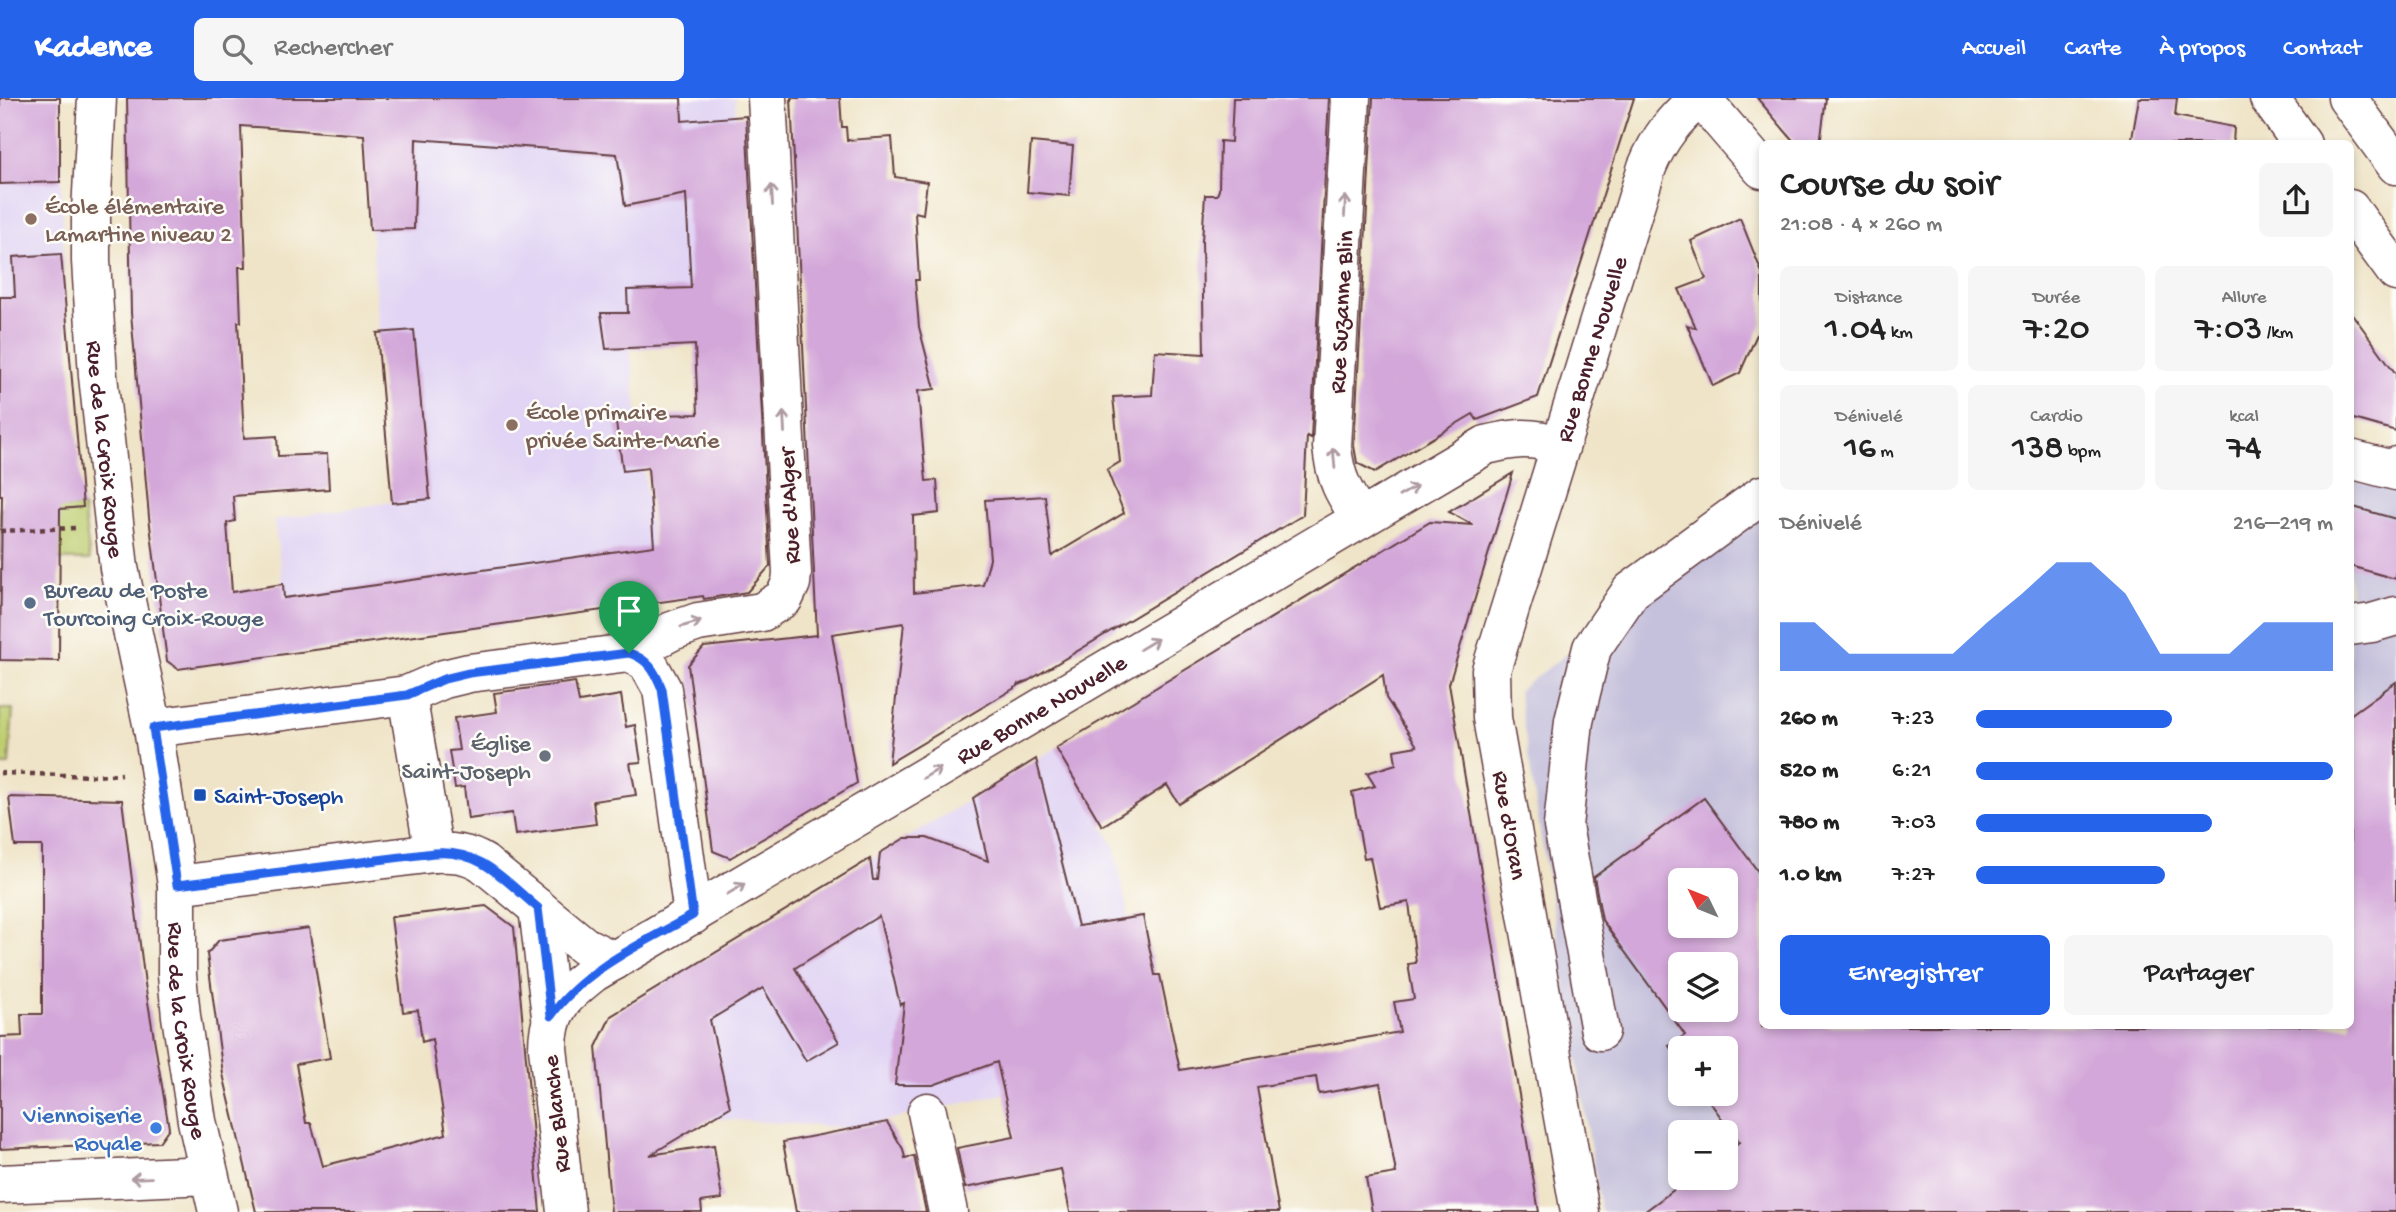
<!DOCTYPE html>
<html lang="fr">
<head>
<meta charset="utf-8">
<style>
	:root { --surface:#fff; --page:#f6f6f6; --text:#222; --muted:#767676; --accent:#2563eb }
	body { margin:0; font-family:"Gochi Hand",sans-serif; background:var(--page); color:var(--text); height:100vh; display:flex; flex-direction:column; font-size:26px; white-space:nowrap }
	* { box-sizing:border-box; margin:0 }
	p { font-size:23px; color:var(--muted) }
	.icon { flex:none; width:38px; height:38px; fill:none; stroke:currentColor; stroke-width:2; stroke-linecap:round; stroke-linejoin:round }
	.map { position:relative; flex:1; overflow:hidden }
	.sheet { position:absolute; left:1759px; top:42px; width:595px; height:889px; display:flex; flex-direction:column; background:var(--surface); border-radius:10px; box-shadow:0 4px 10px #0003 }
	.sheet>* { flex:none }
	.needle { width:46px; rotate:313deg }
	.buttons { position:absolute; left:1668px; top:770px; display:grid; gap:14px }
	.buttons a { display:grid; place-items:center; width:70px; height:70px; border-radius:10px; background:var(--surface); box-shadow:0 4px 10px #0003; font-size:35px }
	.pin { position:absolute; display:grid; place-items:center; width:60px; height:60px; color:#fff; margin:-72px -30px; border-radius:50% 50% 50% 0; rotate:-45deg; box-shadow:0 0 7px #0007 }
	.pin .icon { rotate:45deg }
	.round { display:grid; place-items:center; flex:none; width:74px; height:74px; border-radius:10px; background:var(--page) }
	.headline { display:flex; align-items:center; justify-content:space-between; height:119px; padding:0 21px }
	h1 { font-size:38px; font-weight:600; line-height:52px }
	.figures { display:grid; grid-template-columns:repeat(3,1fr); gap:10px; height:119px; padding:7px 21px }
	.figures div { display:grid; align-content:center; border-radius:10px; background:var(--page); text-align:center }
	.figures b { font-size:35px; font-weight:600 }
	.figures small { font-size:19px; font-weight:400 }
	.figures p { font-size:19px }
	.chart { height:196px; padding:14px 21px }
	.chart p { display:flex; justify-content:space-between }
	.chart svg { width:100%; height:126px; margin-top:7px; fill:var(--accent); opacity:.7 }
	.button { display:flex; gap:14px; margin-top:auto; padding:14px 21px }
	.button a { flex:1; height:80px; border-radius:10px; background:var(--accent); color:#fff; font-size:28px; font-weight:600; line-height:80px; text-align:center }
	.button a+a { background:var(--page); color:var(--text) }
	ul { padding:0 21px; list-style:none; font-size:23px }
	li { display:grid; grid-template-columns:112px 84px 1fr; align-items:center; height:52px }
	li i { height:18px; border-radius:9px; background:var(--accent) }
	header { display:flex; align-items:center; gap:42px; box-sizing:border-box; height:98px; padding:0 35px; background:var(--accent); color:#fff }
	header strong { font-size:33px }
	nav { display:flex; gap:38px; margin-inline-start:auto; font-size:24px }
	.search { width:490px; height:63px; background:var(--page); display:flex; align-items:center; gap:18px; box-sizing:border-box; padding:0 24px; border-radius:10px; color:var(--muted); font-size:26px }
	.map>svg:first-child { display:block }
	.built { fill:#e1d4f4 }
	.industrial { fill:#c5c0db; fill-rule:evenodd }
	.green { fill:#bdce70; stroke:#84764e; stroke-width:2 }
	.building { fill:#d3a7d9; fill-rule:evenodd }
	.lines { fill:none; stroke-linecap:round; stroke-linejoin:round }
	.minor-casing { stroke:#633d42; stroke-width:41 }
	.major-casing { stroke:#633d42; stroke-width:41 }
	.path { stroke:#633d42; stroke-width:4.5; stroke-dasharray:5 5; stroke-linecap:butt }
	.minor { stroke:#fff; stroke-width:38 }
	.major { stroke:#fff; stroke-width:38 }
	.oneway { stroke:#ae9aa0 }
	.route-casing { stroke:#fff; stroke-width:14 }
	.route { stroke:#2563eb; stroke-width:9 }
	.education-dot { fill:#8d6e63; stroke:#fdfcf7; stroke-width:2.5 }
	.service-dot { fill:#5c6f8a; stroke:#fdfcf7; stroke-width:2.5 }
	.worship-dot { fill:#6b7280; stroke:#fdfcf7; stroke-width:2.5 }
	.transit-dot { fill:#1a4fb4; stroke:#fdfcf7; stroke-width:2.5 }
	.shop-dot { fill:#3f7fe0; stroke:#fdfcf7; stroke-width:2.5 }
	.labels { text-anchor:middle; stroke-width:5; stroke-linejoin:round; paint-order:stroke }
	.education-label { font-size:24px; fill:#785e54; stroke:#fdfcf7; text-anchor:start }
	.street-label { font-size:24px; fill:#4a1f2b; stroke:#fdfcf7 }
	.service-label { font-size:24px; fill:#4e5e75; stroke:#fdfcf7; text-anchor:start }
	.worship-label { font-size:24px; fill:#5b616d; stroke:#fdfcf7; text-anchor:end }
	.transit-label { font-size:24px; fill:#164399; stroke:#fdfcf7; text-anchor:start }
	.shop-label { font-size:24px; fill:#366cbe; stroke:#fdfcf7; text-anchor:end }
</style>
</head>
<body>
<header>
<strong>Kadence</strong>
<div class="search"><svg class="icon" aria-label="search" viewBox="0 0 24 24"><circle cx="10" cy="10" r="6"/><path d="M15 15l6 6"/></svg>Rechercher</div>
<nav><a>Accueil</a><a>Carte</a><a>À propos</a><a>Contact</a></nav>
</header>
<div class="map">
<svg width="2396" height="1114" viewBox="0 0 2396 1114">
	<rect width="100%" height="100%" fill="#fdfcf7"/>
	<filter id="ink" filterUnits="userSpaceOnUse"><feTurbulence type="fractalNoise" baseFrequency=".0143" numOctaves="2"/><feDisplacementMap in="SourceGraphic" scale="14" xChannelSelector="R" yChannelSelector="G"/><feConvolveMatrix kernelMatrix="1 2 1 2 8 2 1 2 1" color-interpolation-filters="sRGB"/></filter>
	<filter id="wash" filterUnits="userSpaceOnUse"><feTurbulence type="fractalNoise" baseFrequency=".00686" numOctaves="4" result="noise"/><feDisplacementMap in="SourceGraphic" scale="28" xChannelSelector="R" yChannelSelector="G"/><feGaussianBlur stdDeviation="1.57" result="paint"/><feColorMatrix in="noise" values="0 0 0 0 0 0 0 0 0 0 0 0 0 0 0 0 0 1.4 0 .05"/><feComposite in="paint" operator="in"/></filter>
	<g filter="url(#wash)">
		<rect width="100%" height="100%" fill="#efe4c7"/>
		<g class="built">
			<polygon points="246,0 735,0 748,244 630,251 659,504 293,556 274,422 392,404 364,38 245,28"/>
			<polygon points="60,24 65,217 0,219 0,25"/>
			<polygon points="1056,650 1114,748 1158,961 852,1030 705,1020 672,881"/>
		</g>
		<path class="industrial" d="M 2350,381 L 2396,393 L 2396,1114 L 1601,1114 L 1518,593 L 1762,407 L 1762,928 L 2350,928 ZM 1680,782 L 1726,782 L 1726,828 L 1680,828 ZM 1680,866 L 1726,866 L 1726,912 L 1680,912 ZM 1680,950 L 1726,950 L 1726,996 L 1680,996 ZM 1680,1034 L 1726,1034 L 1726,1080 L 1680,1080 Z"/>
		<g class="green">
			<polygon points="83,409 90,462 0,461 0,411"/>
			<polygon points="0,611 13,611 9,667 0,667"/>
		</g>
		<g id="blocks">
			<g class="building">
				<polygon points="0,0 60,0 60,84 0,86"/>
				<path d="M 127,0 L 681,0 L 682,23 L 746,18 L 770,468 L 747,494 L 704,501 L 703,498 L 178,571 L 167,563 L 149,419 L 131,215 ZM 241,28 L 364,37 L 370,132 L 414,131 L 416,41 L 617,56 L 625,108 L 686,96 L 691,190 L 627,192 L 628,215 L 601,215 L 606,251 L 695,247 L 698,316 L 615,318 L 623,373 L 648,370 L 654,448 L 284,500 L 283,486 L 232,494 L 227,425 L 235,423 L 233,398 L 329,391 L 327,356 L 278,358 L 277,338 L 244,340 L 238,224 L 241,224 L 239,169 L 246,169 Z"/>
				<polygon points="791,0 840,0 842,29 846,29 847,42 892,39 895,79 927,84 923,116 915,114 919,182 915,182 919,229 935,291 918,293 926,383 937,382 939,415 913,418 914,495 983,487 990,461 985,402 1045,398 1052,458 1124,415 1107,372 1120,364 1113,299 1152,297 1155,253 1204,256 1202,143 1205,97 1217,97 1219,92 1220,43 1231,44 1233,0 1329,0 1311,340 1307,338 1303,417 1026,584 1019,587 1018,585 1018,588 889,665 904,525 832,536 857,685 730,760 713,753 688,567 704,549 817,537"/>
				<polygon points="1373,0 1634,0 1538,299 1477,322 1473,316 1375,374 1357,365 1354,348"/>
				<polygon points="1757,0 1826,0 1820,46 1796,46"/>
				<polygon points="2139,0 2177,0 2175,18 2234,29 2233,46 2131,46"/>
				<polygon points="1031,44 1073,48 1069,98 1027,94"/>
				<polygon points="1740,120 1762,175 1762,225 1740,275 1713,288 1687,227 1696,230 1679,191 1706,181 1691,143"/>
				<polygon points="61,156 83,409 60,411 59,563 0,562 2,397 0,397 0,199 15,199 13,159"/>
				<polygon points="2350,213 2396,276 2396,333 2350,320"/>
				<polygon points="414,232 430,401 392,405 377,235"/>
				<polygon points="1513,375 1449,586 1539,1114 1372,1114 1366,1080 1396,1075 1380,985 1319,996 1316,979 1257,989 1279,1114 1070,1114 1061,1071 965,1090 957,1050 1014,1039 997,964 933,987 895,987 904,905 900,907 879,818 795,870 839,944 806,963 763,890 710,922 730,1009 650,1057 714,1047 722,1101 701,1104 702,1114 611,1114 596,949 611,918 870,761 873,782 877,782 880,755 905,740 927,740 988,763 973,700 1036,661 1078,828 1143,818 1155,877 1160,877 1180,972 1400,934 1394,904 1414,901 1408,866 1416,865 1409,804 1380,809 1370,759 1364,760 1352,694 1375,688 1367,675 1396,666 1394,652 1417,648 1386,600 1383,577 1179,706 1167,687 1102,728 1056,650 1430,424 1473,427 1449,414"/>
				<polygon points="2350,408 2396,421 2396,481 2350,468"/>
				<polygon points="575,584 579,604 621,597 626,629 635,627 641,664 630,665 636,697 593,703 596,726 515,737 512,715 468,721 464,689 455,690 449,653 459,652 454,620 497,614 494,595"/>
				<path d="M 2396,584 L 2396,1114 L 1644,1114 L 1690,1080 L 1726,1080 L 1726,1054 L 1739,1044 L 1704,996 L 1726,996 L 1726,950 L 1680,950 L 1680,963 L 1669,948 L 1685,937 L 1602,822 L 1594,779 L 1704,700 L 1762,779 L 1762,928 L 2350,928 L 2350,617 ZM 1680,782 L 1726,782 L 1726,828 L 1680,828 ZM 1680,866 L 1726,866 L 1726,912 L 1680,912 Z"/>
				<polygon points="9,699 122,702 145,886 169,1030 159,1044 0,1051 0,939 22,938 21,916 42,916 42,748 15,748"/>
				<polygon points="486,808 514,829 540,1114 256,1114 223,976 207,856 219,842 309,830 330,960 296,966 306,1025 311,1025 323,1068 446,1036 432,941 422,944 418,912 403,914 391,819"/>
				<polygon points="887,1024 903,1051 905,1060 914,1058 926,1114 796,1114 783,1044"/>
			</g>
		</g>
	</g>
	<g filter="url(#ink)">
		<use href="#blocks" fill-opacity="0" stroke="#633d42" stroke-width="2"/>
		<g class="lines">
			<g class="minor-casing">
				<g id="minor">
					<path id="s1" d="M 97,0 L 91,114 L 91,163 L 98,278 L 119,470 L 153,630 L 177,787 L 177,877 L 181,918 L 197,1023 L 218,1114"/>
					<path d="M 1351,0 L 1332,349 C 1335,381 1344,395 1361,421"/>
					<polyline points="1701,0 1762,71"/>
					<polyline points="2350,361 2396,373"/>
					<polyline points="2350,528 2372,525 2396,518"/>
					<polyline points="629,555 647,564 662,591 693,817"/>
					<polyline points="407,597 434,755"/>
					<polyline points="153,630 407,597 444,581 469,575 629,555 672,533 698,524 762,514 784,500 791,485 792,475 767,0"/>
					<path d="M 177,787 L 434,755 C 452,754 467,755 483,765 L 584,848 L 614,863"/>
					<polyline points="538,810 551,918"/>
					<polyline points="1600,933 1563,728 1574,623 1592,550 1631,493 1762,397"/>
					<polyline points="927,1014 948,1114"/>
					<polyline points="0,1086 209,1077"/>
					<path id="s2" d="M 566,1114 L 548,950 C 548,911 564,898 593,875 L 1486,347 C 1515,340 1530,338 1559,347"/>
					<path id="s3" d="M 1580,1114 L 1492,620 L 1491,572 L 1647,69 C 1659,40 1675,20 1699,0"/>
				</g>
			</g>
			<g class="major-casing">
				<g id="major">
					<polyline points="2269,0 2302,46"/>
					<polyline points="2347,0 2396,67"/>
					<polyline points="2350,111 2396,174"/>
					<polyline points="2390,371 2396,368"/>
				</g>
			</g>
			<g class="path">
				<polyline points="0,433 75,430"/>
				<polyline points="0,675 96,678 122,676"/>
			</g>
			<use href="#minor" class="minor"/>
			<use href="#major" class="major"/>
		</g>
		<defs><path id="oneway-shaft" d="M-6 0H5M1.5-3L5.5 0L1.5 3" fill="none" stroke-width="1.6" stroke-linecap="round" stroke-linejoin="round" transform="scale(1.75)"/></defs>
		<g class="oneway">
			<use href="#oneway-shaft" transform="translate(772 97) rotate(-93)"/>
			<use href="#oneway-shaft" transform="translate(1345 108) rotate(-87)"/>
			<use href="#oneway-shaft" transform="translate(784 324) rotate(-93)"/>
			<use href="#oneway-shaft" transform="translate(1334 360) rotate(-95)"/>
			<use href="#oneway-shaft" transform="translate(1408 393) rotate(-30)"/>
			<use href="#oneway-shaft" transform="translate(691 526) rotate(-16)"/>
			<use href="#oneway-shaft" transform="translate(1149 546) rotate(-31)"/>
			<use href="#oneway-shaft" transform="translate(932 675) rotate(-31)"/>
			<use href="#oneway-shaft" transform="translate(736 791) rotate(-31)"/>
			<use href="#oneway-shaft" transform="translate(141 1080) rotate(178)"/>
		</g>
	</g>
	<g class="lines" filter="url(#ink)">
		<g class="route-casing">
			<path id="route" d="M 629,555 C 648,561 655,573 662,591 L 693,817 C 644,845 585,870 551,918 L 538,810 C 504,782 481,751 434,755 L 177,787 L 153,630 L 407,597 L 444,581 L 469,575 Z"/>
		</g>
		<use href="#route" class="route"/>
	</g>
	<g class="education-dot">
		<circle cx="31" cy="121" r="7"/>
		<circle cx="512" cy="327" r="7"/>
	</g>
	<circle class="service-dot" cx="30" cy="505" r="7"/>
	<circle class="worship-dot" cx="545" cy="658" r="7"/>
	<rect class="transit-dot" x="193" y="690" width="14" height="14" rx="3.5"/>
	<circle class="shop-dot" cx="156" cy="1030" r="7"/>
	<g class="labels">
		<g class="education-label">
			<text x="45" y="115">École élémentaire<tspan x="45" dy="28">Lamartine niveau 2</tspan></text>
			<text x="526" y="321">École primaire<tspan x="526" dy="28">privée Sainte-Marie</tspan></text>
		</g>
		<g class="street-label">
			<text transform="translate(1340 214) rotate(-87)" y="8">Rue Suzanne Blin</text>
			<text dy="8" stroke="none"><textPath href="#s3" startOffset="886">Rue Bonne Nouvelle</textPath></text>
			<text dy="8" stroke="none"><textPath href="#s1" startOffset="352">Rue de la Croix Rouge</textPath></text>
			<text transform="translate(788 408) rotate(-93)" y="8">Rue d'Alger</text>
			<text dy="8" stroke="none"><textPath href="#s2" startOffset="777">Rue Bonne Nouvelle</textPath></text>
			<text transform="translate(1511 727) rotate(80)" y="8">Rue d'Oran</text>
			<text dy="8" stroke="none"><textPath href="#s1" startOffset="940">Rue de la Croix Rouge</textPath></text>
			<text transform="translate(555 1016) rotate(-96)" y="8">Rue Blanche</text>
		</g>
		<g class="service-label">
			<text x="44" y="499">Bureau de Poste<tspan x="44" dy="28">Tourcoing Croix-Rouge</tspan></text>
		</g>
		<g class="worship-label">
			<text x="531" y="652">Église<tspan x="531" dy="28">Saint-Joseph</tspan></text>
		</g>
		<g class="transit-label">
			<text x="214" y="705">Saint-Joseph</text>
		</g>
		<g class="shop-label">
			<text x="142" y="1024">Viennoiserie<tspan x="142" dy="28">Royale</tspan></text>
		</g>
	</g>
</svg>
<div class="buttons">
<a><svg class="needle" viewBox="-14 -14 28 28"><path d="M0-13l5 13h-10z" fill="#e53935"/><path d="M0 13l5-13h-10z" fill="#767676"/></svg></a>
<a><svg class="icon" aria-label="layers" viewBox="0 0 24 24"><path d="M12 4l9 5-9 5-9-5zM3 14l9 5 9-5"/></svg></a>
<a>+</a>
<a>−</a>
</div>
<div class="pin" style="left:629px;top:555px;background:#1e9e55"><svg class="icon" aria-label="arrive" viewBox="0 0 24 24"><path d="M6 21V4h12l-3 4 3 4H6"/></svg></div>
<section class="sheet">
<div class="headline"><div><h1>Course du soir</h1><p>21:08 · 4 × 260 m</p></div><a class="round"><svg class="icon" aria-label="share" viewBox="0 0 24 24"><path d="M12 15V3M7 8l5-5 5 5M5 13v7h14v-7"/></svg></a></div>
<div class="figures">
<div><p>Distance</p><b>1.04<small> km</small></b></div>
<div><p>Durée</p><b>7:20</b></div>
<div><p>Allure</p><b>7:03<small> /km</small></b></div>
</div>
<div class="figures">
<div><p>Dénivelé</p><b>16<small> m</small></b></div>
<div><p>Cardio</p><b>138<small> bpm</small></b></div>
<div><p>kcal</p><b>74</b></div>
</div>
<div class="chart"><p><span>Dénivelé</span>216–219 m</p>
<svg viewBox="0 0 160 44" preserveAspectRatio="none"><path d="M0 44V27L10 27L20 38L30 38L40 38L50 38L60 27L70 17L80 6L90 6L100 17L110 38L120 38L130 38L140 27L150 27L160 27V44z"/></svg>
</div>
<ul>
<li><b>260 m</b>7:23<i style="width:55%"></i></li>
<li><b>520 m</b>6:21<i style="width:100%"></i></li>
<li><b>780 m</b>7:03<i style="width:66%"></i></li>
<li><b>1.0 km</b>7:27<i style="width:53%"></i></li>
</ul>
<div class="button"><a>Enregistrer</a><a>Partager</a></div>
</section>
</div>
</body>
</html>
